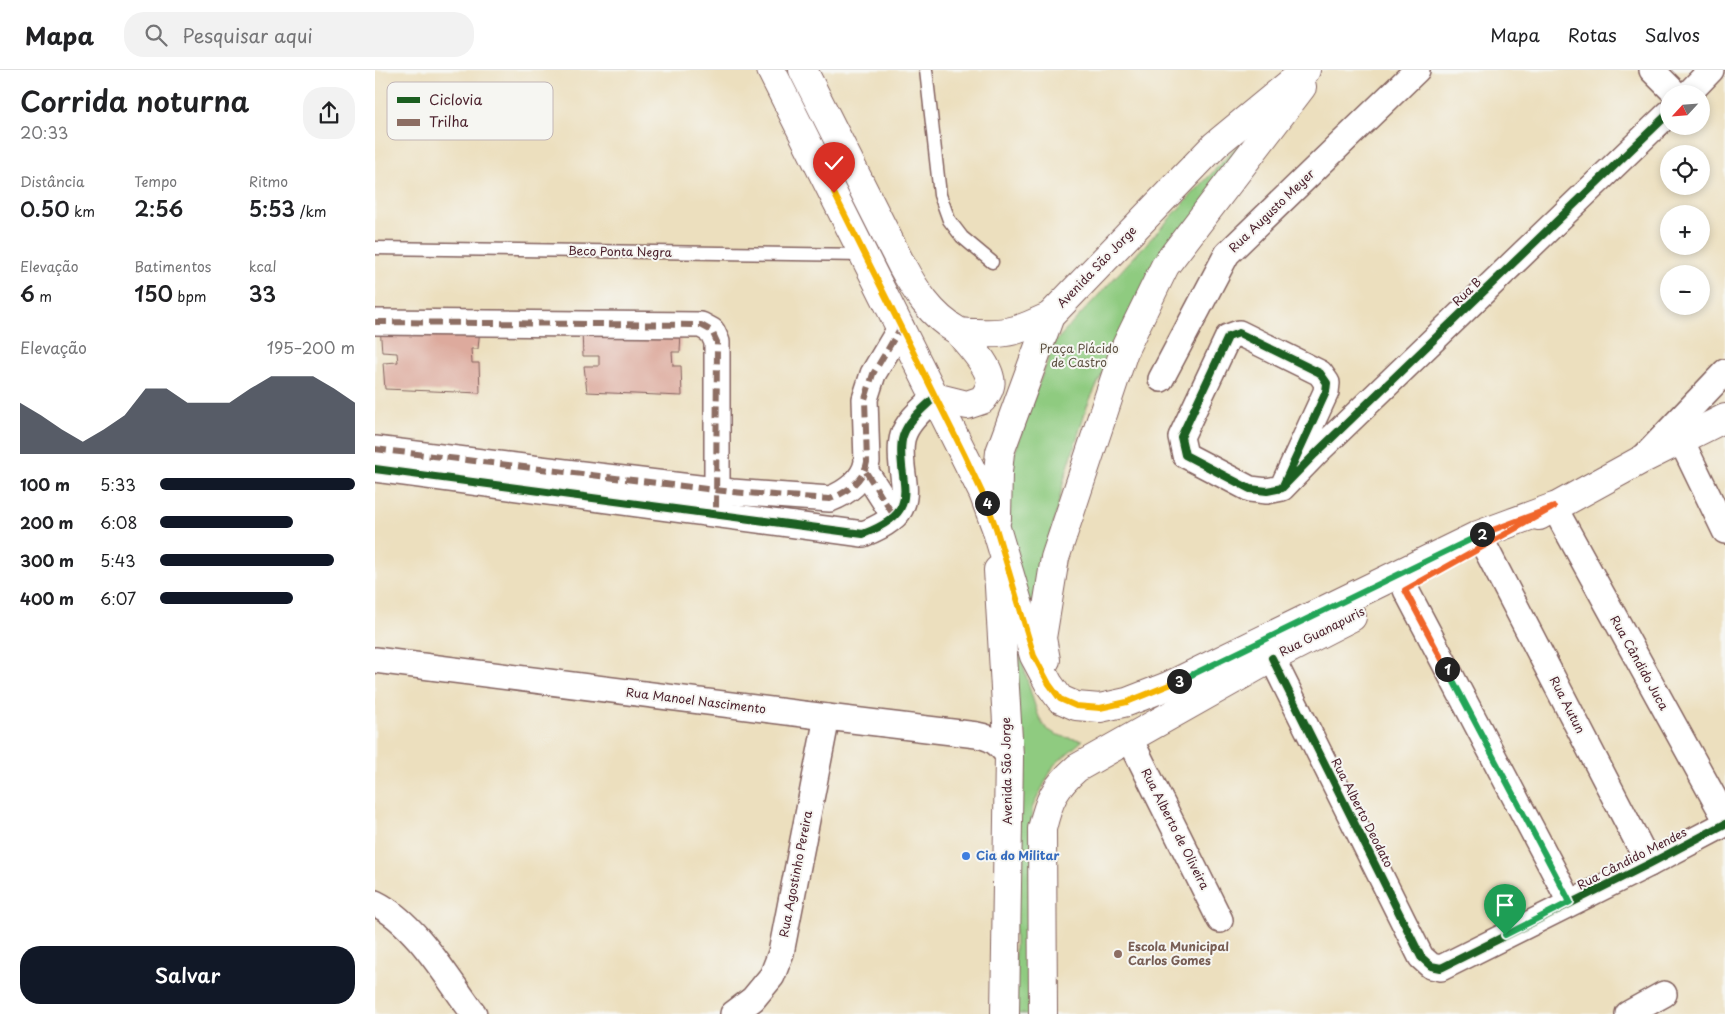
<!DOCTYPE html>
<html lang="pt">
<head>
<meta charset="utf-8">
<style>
	:root { --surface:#fff; --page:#f2f2f2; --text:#202124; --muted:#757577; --line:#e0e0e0; --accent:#111827 }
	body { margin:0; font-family:"Playpen Sans",sans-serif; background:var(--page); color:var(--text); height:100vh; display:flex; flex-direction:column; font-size:19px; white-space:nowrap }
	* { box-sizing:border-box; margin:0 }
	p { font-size:16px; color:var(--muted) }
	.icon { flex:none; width:28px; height:28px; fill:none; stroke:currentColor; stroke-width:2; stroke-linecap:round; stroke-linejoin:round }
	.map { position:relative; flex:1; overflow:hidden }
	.drawer { display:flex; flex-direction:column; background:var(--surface); width:375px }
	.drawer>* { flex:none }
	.needle { width:32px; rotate:244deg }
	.fabs { position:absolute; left:1285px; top:15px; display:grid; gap:10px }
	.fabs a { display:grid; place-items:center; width:50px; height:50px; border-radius:50%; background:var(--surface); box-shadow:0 2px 8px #0003; font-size:25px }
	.pin { position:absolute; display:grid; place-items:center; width:42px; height:42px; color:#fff; margin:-51px -21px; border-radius:50% 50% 50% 0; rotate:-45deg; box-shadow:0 0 5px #0007 }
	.pin .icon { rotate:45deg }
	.km { position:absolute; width:25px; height:25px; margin:-12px; border-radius:50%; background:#222; color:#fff; font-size:14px; line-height:25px; text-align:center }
	.round { display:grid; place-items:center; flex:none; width:52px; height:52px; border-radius:20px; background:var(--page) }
	.overview { display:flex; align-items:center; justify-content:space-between; height:85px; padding:0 20px }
	h1 { font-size:28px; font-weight:600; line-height:38px }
	.figures { display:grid; grid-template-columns:repeat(3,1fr); gap:8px; height:85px; padding:5px 20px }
	.figures div { display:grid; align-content:center }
	.figures b { font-size:21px; font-weight:600 }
	.figures small { font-size:14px; font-weight:400 }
	.figures p { font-size:14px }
	.chart { height:140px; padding:10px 20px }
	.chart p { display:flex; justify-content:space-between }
	.chart svg { width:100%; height:90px; margin-top:5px; fill:var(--accent); opacity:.7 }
	.action { display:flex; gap:10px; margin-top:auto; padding:10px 20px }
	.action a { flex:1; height:58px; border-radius:20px; background:var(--accent); color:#fff; font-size:20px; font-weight:600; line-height:58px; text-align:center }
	ul { padding:0 20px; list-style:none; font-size:16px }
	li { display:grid; grid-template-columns:80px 60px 1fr; align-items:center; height:38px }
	li i { height:12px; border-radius:6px; background:var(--accent) }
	header { display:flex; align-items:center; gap:30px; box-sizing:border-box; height:70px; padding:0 25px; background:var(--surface); border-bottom:1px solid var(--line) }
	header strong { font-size:24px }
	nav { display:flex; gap:28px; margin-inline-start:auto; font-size:18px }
	.search { width:350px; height:45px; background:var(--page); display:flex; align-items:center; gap:12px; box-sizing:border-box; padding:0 18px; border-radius:20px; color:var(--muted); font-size:19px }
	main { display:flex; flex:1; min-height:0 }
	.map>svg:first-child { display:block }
	.green { fill:#8fcb80; stroke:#6c7556 }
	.building { fill:#ddaa9d }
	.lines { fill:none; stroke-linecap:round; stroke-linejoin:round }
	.service-casing { stroke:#83625e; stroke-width:15 }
	.minor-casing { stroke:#83625e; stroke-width:28 }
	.primary-casing { stroke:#83625e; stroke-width:30 }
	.service { stroke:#fff; stroke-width:12 }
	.minor { stroke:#fff; stroke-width:25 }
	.primary { stroke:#fff; stroke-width:28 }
	.quiet { stroke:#8d6e63; stroke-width:6; stroke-dasharray:12 6; stroke-linecap:butt }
	.cycleway-casing { stroke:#f6f6f2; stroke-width:11 }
	.cycleway { stroke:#1b5e20; stroke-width:8 }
	.split-1-casing { stroke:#fff; stroke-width:10 }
	.split-2-casing { stroke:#fff; stroke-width:10 }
	.split-3-casing { stroke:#fff; stroke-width:10 }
	.split-4-casing { stroke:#fff; stroke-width:10 }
	.split-5-casing { stroke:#fff; stroke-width:10 }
	.split-1 { stroke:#22a559; stroke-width:6 }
	.split-2 { stroke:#f0652b; stroke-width:6 }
	.split-3 { stroke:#22a559; stroke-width:6 }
	.split-4 { stroke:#f5b400; stroke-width:6 }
	.split-5 { stroke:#f5b400; stroke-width:6 }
	.shop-dot { fill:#3f7fe0; stroke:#f6f6f2; stroke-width:2 }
	.education-dot { fill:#8d6e63; stroke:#f6f6f2; stroke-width:2 }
	.labels { text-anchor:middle; stroke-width:4; stroke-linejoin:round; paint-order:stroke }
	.street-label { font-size:12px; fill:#4a1f2b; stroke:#f6f6f2 }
	.park-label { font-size:12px; fill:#5f5344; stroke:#f6f6f2 }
	.shop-label { font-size:12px; font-weight:bold; fill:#366cbe; stroke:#f6f6f2; text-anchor:start }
	.education-label { font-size:12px; font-weight:bold; fill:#785e54; stroke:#f6f6f2; text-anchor:start }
	.key { fill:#f6f6f2; stroke:#c2b6b6; stroke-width:1 }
	.key-label { font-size:14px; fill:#4a1f2b }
</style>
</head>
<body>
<header>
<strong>Mapa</strong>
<div class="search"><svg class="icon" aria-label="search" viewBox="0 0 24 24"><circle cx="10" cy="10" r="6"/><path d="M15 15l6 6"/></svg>Pesquisar aqui</div>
<nav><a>Mapa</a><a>Rotas</a><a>Salvos</a></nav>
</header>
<main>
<section class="drawer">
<div class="overview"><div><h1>Corrida noturna</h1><p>20:33</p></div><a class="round"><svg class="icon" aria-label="share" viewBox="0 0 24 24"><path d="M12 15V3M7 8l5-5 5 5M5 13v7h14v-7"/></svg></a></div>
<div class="figures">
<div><p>Distância</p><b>0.50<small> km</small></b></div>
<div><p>Tempo</p><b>2:56</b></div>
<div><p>Ritmo</p><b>5:53<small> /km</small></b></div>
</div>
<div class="figures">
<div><p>Elevação</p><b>6<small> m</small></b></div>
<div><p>Batimentos</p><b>150<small> bpm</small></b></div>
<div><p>kcal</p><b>33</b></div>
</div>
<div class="chart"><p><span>Elevação</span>195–200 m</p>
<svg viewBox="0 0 160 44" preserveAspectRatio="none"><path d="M0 44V19L10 25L20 32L30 38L40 32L50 25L60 12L70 12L80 19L90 19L100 19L110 12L120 6L130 6L140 6L150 12L160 19V44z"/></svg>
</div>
<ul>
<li><b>100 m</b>5:33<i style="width:100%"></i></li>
<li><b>200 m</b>6:08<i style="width:68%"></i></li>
<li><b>300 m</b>5:43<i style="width:89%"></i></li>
<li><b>400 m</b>6:07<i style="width:68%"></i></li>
</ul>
<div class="action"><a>Salvar</a></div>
</section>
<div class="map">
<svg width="1350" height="944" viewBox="0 0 1350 944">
	<rect width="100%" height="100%" fill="#f6f6f2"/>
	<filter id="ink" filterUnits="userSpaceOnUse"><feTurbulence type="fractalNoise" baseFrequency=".02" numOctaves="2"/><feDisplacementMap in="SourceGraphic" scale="10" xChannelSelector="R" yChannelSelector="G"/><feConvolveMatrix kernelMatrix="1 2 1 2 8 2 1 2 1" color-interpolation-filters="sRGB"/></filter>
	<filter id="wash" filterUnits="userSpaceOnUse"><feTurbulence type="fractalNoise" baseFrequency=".0096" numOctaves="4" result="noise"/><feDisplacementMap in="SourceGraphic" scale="20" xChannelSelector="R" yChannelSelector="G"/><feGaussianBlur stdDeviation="1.12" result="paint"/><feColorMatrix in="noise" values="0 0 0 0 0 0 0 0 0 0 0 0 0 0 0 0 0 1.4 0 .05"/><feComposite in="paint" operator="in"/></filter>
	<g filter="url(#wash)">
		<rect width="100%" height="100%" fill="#ecdfbe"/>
		<g class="green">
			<polygon points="876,61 744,268 712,336 689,410 668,497 662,570 634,467 634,425 638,403 639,386 656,334 680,272"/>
			<path d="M 635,541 C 640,561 659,645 669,656 C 680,667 694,668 708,670 L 679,695 L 657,738 L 658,944 L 641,944 Z"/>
		</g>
		<g id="blocks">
			<g class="building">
				<polygon points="5,256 105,258 103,279 96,279 97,293 104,293 105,323 10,319 8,293 23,292 22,283 7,282"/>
				<polygon points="207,260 306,261 305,282 297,282 298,296 306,296 307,326 212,322 209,296 224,296 224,286 208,286"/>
			</g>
		</g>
	</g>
	<g filter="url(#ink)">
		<use href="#blocks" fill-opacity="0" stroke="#83625e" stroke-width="1"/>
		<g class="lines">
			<g class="service-casing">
				<g id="service">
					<polyline points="551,0 565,125 574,150 587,167 617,192"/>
					<polyline points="0,178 490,185"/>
				</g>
			</g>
			<g class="minor-casing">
				<g id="minor">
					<polyline points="1277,0 1301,24"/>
					<polyline points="1313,24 1336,0"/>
					<polyline points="0,252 326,255 337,261 342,272 342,436"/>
					<polyline points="786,309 852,184 1042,0"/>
					<polyline points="1306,370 1350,461"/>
					<path d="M 0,379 L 357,422 L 455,429 C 471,423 489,410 492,392 L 490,329 L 498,304 L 526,257"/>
					<polyline points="1271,385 1350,302"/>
					<path d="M 0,399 L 488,464 C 501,459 522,449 527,435 C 532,423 528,408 527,396 C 526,386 525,375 528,366 C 533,350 549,338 560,327"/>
					<polyline points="491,402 519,446"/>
					<polyline points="907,418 951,322 952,313 945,303 864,263 853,267 806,367 810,385 875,419 892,421 907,418 940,384 1294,43"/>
					<polyline points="1179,437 1350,748"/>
					<polyline points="1110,477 1274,794"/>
					<polyline points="1031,520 1195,832"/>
					<polyline points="897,588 1046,887 1056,896 1066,898 1274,794 1350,754"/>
					<path d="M 0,590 L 452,647 L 602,665 C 618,668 623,673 634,686"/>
					<polyline points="755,669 845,850"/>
					<path d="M 0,833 C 41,853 72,908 99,944"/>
					<polyline points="358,944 378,929 397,906 406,883 452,647"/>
					<polyline points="1253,944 1289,924"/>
				</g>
			</g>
			<g class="primary-casing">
				<g id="primary">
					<polyline points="396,0 608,423 621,458 659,586 674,614 685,629 701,636 725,638 752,632 793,616 1103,465 1179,437"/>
					<path d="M 428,0 L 526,194 C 540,220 556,246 583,261 C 588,263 596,263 602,263 C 634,265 647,259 675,246"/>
					<path d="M 560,327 L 592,335 L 607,330 C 612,324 617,315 615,308 C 611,291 594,276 584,262"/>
					<polyline points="1164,446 1266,390 1350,348"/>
					<polyline points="622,448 623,402 625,382 675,246 840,75 931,0"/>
					<polyline points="623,500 634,686 630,944"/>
					<polyline points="671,590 667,568 680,488 750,278 790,196 927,17"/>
					<path d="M 668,944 L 667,759 C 674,730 679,718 702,698 L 897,588 L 977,547"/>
				</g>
			</g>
			<use href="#service" class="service"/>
			<use href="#minor" class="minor"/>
			<use href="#primary" class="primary"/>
			<g class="quiet">
				<polyline points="0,252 326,255 337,261 342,272 341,446"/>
				<path d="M 0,379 L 357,422 L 455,429 C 471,423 489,410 492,392 L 490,329 L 498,304 L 526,257"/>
				<polyline points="491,402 519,446"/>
			</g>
			<g class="cycleway-casing">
				<g id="cycleway">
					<path d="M 0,399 L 488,464 C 501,459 522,449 527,435 C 532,423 528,408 527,396 C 526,386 525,375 528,366 C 533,350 549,338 560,327"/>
					<polyline points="907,418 951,322 952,313 945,303 864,263 853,267 806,367 810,385 875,419 892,421 907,418 940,384 1294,43"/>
					<polyline points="897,588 1046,887 1056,896 1066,898 1274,794 1350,754"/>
				</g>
			</g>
			<use href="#cycleway" class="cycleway"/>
		</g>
	</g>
	<g class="lines" filter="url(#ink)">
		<g class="split-1-casing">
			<polyline id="split-1" points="1072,599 1195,832 1130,865"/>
		</g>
		<g class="split-2-casing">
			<polyline id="split-2" points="1072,599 1030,520 1179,437 1107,464"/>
		</g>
		<g class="split-3-casing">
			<polyline id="split-3" points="804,611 1107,464"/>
		</g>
		<g class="split-4-casing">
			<polyline id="split-4" points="612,433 621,458 659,586 674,614 685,629 701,636 725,638 752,632 804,611"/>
		</g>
		<g class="split-5-casing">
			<polyline id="split-5" points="459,123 589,384 612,433"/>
		</g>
		<use href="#split-1" class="split-1"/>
		<use href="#split-2" class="split-2"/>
		<use href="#split-3" class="split-3"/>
		<use href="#split-4" class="split-4"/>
		<use href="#split-5" class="split-5"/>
	</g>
	<circle class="shop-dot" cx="591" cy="786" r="5"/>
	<circle class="education-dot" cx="743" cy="884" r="5"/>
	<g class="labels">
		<g class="street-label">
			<text transform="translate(897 141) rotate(-44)" y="4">Rua Augusto Meyer</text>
			<text transform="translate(245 182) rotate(1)" y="4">Beco Ponta Negra</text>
			<text transform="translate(722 197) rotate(-46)" y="4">Avenida São Jorge</text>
			<text transform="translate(1092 222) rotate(-44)" y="4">Rua B</text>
			<text transform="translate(947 562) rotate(-27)" y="4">Rua Guanapuris</text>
			<text transform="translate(1264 593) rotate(61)" y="4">Rua Cândido Juca</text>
			<text transform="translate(321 631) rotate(7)" y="4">Rua Manoel Nascimento</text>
			<text transform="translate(1192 635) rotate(63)" y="4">Rua Autun</text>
			<text transform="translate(632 701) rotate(-91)" y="4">Avenida São Jorge</text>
			<text transform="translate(987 743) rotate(63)" y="4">Rua Alberto Deodato</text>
			<text transform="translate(800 759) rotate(63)" y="4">Rua Alberto de Oliveira</text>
			<text transform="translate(1257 789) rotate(-27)" y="4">Rua Cândido Mendes</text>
			<text transform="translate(421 804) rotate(-79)" y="4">Rua Agostinho Pereira</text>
		</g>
		<g class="park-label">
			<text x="704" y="283">Praça Plácido<tspan x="704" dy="14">de Castro</tspan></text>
		</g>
		<g class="shop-label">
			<text x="601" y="790">Cia do Militar</text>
		</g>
		<g class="education-label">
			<text x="753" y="881">Escola Municipal<tspan x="753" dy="14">Carlos Gomes</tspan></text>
		</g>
	</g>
	<rect x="12" y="12" width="166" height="58" rx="8" class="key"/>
	<rect x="22" y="27" width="23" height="6" fill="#1b5e20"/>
	<rect x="22" y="49" width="23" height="7" fill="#8d6e63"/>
	<g class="key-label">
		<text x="54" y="35">Ciclovia</text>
		<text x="54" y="57">Trilha</text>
	</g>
</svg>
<div class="fabs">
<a><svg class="needle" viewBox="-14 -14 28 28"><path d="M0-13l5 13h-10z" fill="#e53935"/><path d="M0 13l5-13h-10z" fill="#757577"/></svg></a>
<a><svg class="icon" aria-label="locate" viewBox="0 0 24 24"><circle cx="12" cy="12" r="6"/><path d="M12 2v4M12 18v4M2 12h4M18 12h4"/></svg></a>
<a>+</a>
<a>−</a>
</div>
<div class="pin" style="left:1130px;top:865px;background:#1e9e55"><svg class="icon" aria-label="arrive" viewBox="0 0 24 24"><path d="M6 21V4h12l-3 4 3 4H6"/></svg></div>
<div class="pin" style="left:459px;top:123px;background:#d93025"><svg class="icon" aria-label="check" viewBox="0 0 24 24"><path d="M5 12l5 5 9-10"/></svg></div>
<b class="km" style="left:1072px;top:599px">1</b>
<b class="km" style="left:1107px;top:464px">2</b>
<b class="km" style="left:804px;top:611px">3</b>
<b class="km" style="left:612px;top:433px">4</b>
</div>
</main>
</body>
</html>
